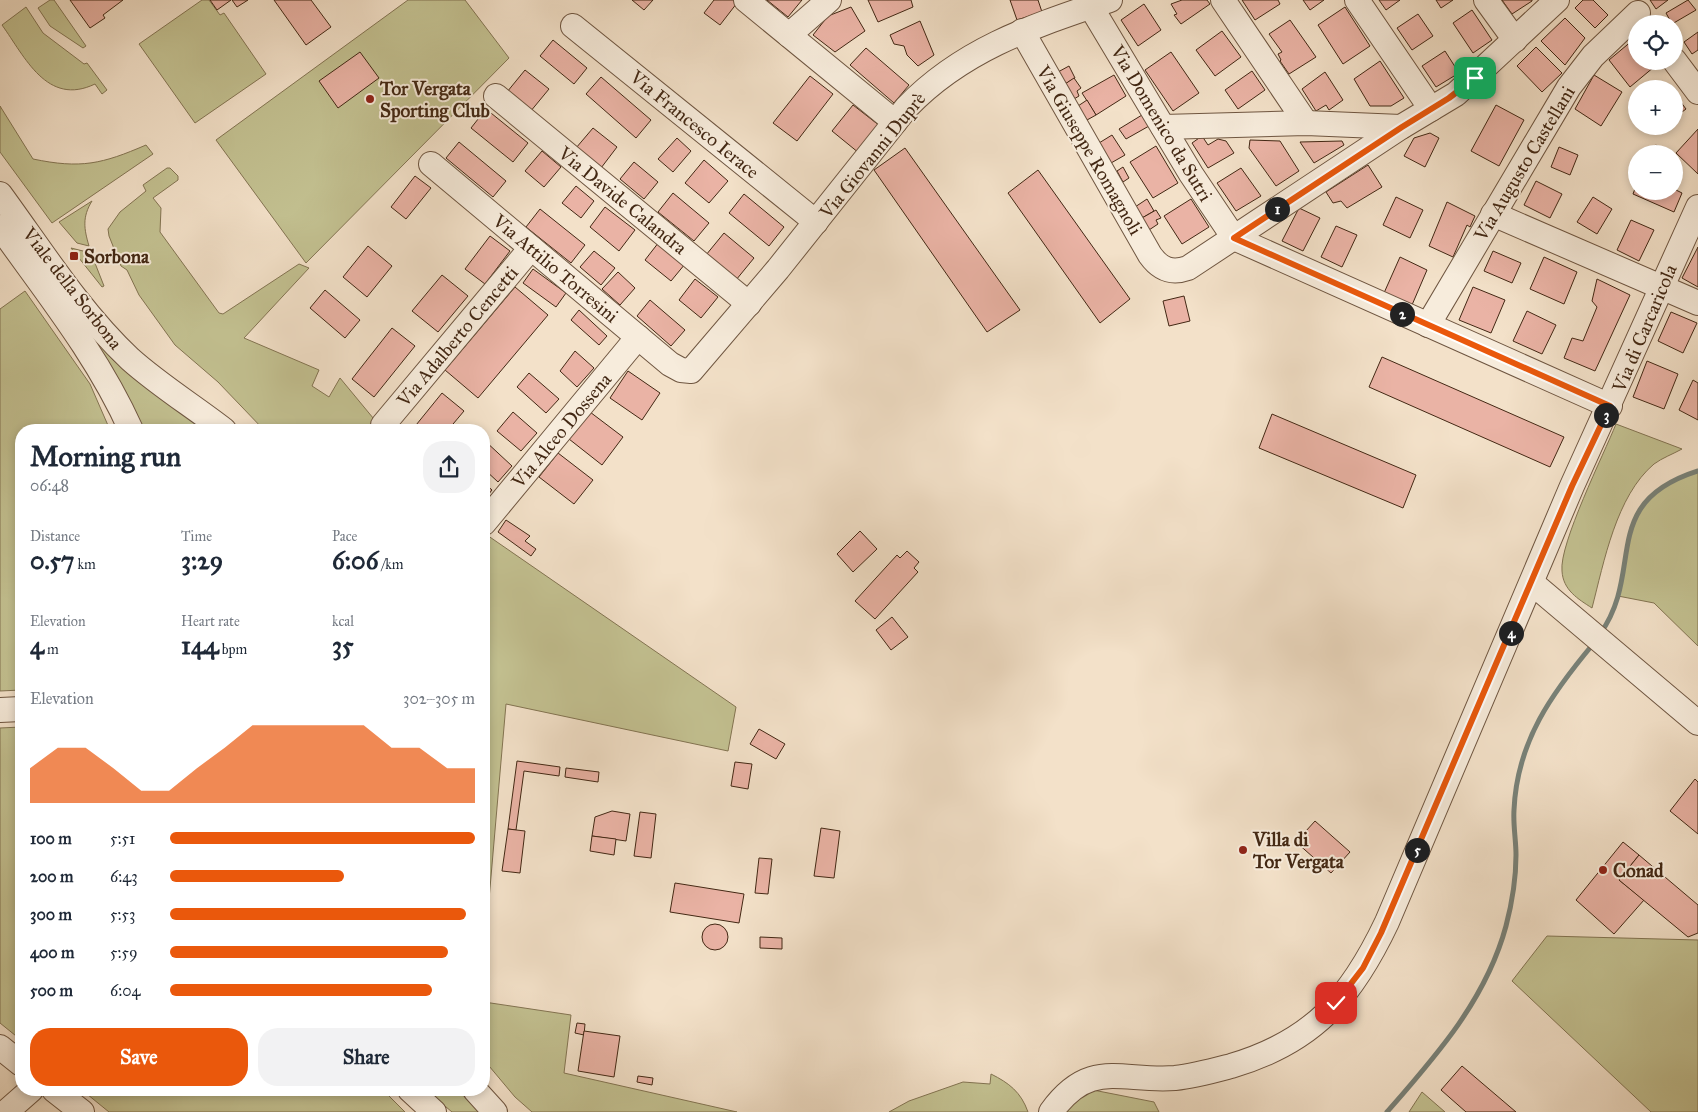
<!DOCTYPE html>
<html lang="en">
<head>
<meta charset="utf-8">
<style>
	:root { --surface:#fff; --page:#f2f2f3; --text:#1f2937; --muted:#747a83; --accent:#ea580c }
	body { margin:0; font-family:"IM FELL Great Primer",serif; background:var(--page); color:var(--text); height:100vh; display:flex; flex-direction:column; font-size:19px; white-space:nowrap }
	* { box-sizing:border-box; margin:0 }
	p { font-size:16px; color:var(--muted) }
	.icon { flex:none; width:28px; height:28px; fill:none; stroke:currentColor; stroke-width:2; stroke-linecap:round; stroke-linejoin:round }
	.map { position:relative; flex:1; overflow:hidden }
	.details { position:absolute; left:15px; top:424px; width:475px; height:672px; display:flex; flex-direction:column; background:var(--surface); border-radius:20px; box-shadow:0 2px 8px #0003 }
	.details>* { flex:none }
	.controls { position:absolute; left:1628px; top:15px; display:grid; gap:10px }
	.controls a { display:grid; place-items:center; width:55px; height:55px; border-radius:50%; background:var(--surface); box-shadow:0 2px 8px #0003; font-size:25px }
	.pin { position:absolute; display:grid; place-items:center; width:42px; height:42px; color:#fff; margin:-21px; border-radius:10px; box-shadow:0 2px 8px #0006 }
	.km { position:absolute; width:25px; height:25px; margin:-12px; border-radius:50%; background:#222; color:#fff; font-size:14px; line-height:25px; text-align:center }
	.round { display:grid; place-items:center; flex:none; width:52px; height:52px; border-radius:20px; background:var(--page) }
	.head { display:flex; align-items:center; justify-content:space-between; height:85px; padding:0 15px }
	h1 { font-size:28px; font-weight:800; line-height:38px }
	.metrics { display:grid; grid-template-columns:repeat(3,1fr); gap:8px; height:85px; padding:5px 15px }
	.metrics div { display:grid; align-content:center }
	.metrics b { font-size:25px; font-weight:800 }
	.metrics small { font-size:14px; font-weight:400 }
	.metrics p { font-size:14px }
	.chart { height:140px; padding:10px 15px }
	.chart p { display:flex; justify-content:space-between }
	.chart svg { width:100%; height:90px; margin-top:5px; fill:var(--accent); opacity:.7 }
	.action { display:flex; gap:10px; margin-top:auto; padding:10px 15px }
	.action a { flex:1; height:58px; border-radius:20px; background:var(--accent); color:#fff; font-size:20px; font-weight:800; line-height:58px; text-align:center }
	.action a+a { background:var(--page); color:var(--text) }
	ul { padding:0 15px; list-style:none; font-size:16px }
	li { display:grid; grid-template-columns:80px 60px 1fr; align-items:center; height:38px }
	li i { height:12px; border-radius:6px; background:var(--accent) }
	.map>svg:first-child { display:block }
	.green { fill:#c3c191; stroke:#837452 }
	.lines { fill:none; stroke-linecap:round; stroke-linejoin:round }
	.stream { stroke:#788178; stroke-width:5 }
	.building { fill:#eab3a5; stroke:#432814 }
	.minor-casing { stroke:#6f5641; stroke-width:26 }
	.minor { stroke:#f7ecdc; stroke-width:24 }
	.route-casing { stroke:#fff; stroke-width:10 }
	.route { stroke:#ea580c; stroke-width:6 }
	.poi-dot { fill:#8f2418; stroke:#f7ecdc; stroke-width:2 }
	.labels { text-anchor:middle; stroke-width:4; stroke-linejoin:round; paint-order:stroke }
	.poi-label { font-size:19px; font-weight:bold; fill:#432814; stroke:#f7ecdc; text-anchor:start }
	.street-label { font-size:19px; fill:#432814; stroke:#f7ecdc }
</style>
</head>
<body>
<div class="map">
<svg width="1698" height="1112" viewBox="0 0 1698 1112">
	<rect width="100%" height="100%" fill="#f3e1c9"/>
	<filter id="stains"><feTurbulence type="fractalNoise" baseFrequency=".004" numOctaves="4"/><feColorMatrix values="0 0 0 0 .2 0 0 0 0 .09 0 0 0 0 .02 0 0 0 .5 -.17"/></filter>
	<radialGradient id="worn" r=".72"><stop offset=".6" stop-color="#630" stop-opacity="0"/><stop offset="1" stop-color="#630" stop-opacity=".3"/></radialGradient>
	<g class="green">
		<polygon points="50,0 54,0 86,46 83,48 50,26 38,8"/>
		<polygon points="202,0 209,0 220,15 224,13 266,74 195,123 139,44"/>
		<polygon points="408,0 465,0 509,58 306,263 216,140"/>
		<path d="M 26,7 L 43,33 L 84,64 L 87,63 L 107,90 L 102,94 L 95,84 C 47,107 25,57 2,25 Z"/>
		<path d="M 0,106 L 33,159 C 81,169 102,164 146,145 L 153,154 L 52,223 L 0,152 Z"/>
		<polygon points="167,168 170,168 178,176 178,180 153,198 161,208 160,232 219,313 223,314 299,264 309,268 244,338 319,370 312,386 329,397 340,378 383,430 264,430 218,382 175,345 139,295 127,270 121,266 109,236 108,229 120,212 146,191 143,185"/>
		<path d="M 92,201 C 82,217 84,229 89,246 L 77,243 L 59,222 Z"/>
		<polygon points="71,248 91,253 104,286 102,287"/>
		<polygon points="25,291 90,384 110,430 21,430 21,690 0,691 0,309"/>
		<polygon points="70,307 113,360 205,430 141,430"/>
		<path d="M 1616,424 L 1682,449 C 1673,454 1662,458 1654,464 C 1616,496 1604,562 1592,608 C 1578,599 1563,590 1562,571 C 1559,544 1604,454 1616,424 Z"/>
		<path d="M 1698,471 L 1698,646 L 1654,603 L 1618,596 C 1633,533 1623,495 1698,471 Z"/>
		<polygon points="484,533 736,707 728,751 506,704 484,957"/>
		<polygon points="21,727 21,1040 0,1023 0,728"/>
		<polygon points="1547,936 1698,940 1698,1112 1651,1112 1512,981"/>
		<polygon points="484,1002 571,1015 564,1073 737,1112 532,1112 515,1097 484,1060"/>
		<path d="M 991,1074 C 1009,1083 1021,1092 1028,1112 L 889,1112 L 909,1101 L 963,1082 L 990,1084 Z"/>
		<polygon points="1088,1089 1154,1102 1159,1112 1061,1112"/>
		<polygon points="82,1090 383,1090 405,1112 109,1112"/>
		<polygon points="426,1090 462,1090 482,1112 452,1112"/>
		<polygon points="1422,1092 1445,1112 1409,1112"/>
	</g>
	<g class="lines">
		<g class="stream">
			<path d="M 1600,634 C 1646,570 1597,503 1698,471"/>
			<path d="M 1387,1112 C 1436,1056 1486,1000 1506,926 C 1512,903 1516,879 1516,855 C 1516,840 1513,825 1514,810 C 1517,741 1552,693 1594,643"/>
		</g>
	</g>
	<g class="building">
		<polygon points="70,0 123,0 103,15 105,18 90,28"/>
		<polygon points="210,0 231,0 217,10"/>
		<polygon points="232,0 248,0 237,7"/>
		<polygon points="274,0 311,0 331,27 306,45"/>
		<polygon points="632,0 653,0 644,10"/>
		<polygon points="714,0 733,0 737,3 720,25 704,13"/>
		<polygon points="767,0 802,0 788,17"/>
		<polygon points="868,0 911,0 913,7 878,22"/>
		<polygon points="1010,0 1038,0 1042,12 1017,20"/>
		<polygon points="1182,0 1207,0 1210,4 1181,24 1174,15 1177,14 1171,4"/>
		<polygon points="1242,0 1278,0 1280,4 1255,20"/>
		<polygon points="1303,0 1324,0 1310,10"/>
		<polygon points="1379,0 1400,0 1386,10"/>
		<polygon points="1436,0 1453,0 1441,8"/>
		<polygon points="1502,0 1532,0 1532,1 1512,14"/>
		<polygon points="1583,0 1593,0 1608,15 1595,28 1575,8"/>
		<polygon points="1650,0 1668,0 1656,9"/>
		<polygon points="1688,0 1696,10 1672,24 1666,13"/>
		<polygon points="1144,4 1161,30 1138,46 1121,20"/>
		<polygon points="851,7 865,31 835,52 813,35 828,16"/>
		<polygon points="1345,7 1370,46 1343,64 1318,25"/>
		<polygon points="1472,10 1492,40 1473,53 1453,23"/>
		<polygon points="1418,14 1433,36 1412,50 1397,28"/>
		<polygon points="1565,18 1585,38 1565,65 1541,41"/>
		<polygon points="1290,20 1316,57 1289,74 1280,61 1281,60 1278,54 1282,52 1269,34"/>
		<polygon points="920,21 934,55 918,66 907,55 904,46 894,44 890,35"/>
		<polygon points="1222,31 1241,57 1215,76 1196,50"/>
		<polygon points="1698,32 1698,50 1692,54 1684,42"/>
		<polygon points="553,40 587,68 574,84 540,56"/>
		<polygon points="1633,40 1636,44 1636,61 1650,61 1654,67 1630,87 1609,60"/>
		<polygon points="1536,47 1562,73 1542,92 1517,66"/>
		<polygon points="866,48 909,85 894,103 850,65"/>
		<polygon points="1445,51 1459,73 1436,87 1422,66"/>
		<polygon points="360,52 379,78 338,108 319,81"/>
		<polygon points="1171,52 1199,93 1173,111 1145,70"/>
		<polygon points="1380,61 1404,98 1391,106 1370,106 1354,79"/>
		<polygon points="1069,66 1075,78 1065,84 1058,72"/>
		<polygon points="525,70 549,89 530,112 507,92"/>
		<polygon points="1252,71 1265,90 1238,109 1225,90"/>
		<polygon points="1325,72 1343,100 1329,110 1326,105 1316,111 1302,89"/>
		<polygon points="1114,75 1126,96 1096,115 1082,93"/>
		<polygon points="1594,75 1622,92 1601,126 1575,109"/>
		<polygon points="810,76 833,94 797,141 773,123"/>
		<polygon points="601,77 651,120 636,138 586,94"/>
		<polygon points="1074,78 1081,88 1077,91 1079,96 1074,99 1065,84"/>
		<polygon points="1674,93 1686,109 1674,118"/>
		<polygon points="1087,100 1096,115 1087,120 1078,106"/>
		<polygon points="853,105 880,126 859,153 832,131"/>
		<polygon points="1496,105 1524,120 1499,166 1471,151"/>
		<polygon points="486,109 528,143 513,162 471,128"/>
		<polygon points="1142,115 1149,126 1126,139 1119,129"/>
		<polygon points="593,128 617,147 601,168 576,148"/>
		<polygon points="1698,129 1698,174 1676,153"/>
		<polygon points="1430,133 1439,138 1425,167 1404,156 1414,138"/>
		<polygon points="1112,135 1125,155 1111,163 1099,143"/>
		<polygon points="1202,136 1208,145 1218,139 1226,141 1234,153 1208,168 1192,143"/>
		<polygon points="677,138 691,151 673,172 658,159"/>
		<polygon points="1250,140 1280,141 1299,171 1276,186 1249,148"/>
		<polygon points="1342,141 1344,145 1314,163 1300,142"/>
		<polygon points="459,142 506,181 493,197 446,158"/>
		<polygon points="1656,145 1667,154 1643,154"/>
		<polygon points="1156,146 1178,183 1153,198 1130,162"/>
		<polygon points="1559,147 1578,155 1570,175 1551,167"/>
		<polygon points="905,148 1020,310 987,332 874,170"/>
		<polygon points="542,151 561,167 544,187 525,171"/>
		<polygon points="704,160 728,181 709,203 685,183"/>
		<polygon points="634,162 658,182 644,199 620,179"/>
		<polygon points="1368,165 1382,187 1347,208 1341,201 1333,203 1326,192"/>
		<polygon points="1123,167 1129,178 1123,182 1117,171"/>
		<polygon points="1241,168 1261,196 1236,211 1217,183"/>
		<polygon points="1038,170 1130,299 1100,323 1008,193"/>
		<polygon points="415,176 431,188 406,219 391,207"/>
		<polygon points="1536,181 1562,194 1550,218 1524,205"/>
		<polygon points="576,186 594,201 581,218 562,203"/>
		<polygon points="1636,186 1636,191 1674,191 1674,189 1682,193 1674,212 1633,194"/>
		<polygon points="673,193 709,223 694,241 658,212"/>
		<polygon points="744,194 784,227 769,246 729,213"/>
		<polygon points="1396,197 1423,210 1410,238 1383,225"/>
		<polygon points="1593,197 1612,209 1597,234 1577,222"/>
		<polygon points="1147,199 1154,211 1142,218 1135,207"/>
		<polygon points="1191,199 1209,227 1182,244 1164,216"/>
		<polygon points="1447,202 1475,216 1470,227 1467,225 1453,257 1429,246"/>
		<polygon points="605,207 635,230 619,251 590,227"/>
		<polygon points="1299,208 1320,218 1303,251 1282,241"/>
		<polygon points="540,209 585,245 571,263 526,227"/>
		<polygon points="1156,210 1161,218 1156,220 1158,224 1149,230 1142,218"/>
		<polygon points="1631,220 1654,230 1639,261 1617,250"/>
		<polygon points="1336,226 1357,235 1342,267 1321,257"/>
		<polygon points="724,233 754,258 736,280 706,255"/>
		<polygon points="490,236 510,251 485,284 465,269"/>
		<polygon points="659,242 685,264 671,281 645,260"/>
		<polygon points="368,246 392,266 367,297 343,277"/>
		<polygon points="1698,247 1698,287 1682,278"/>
		<polygon points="594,251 615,268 601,285 580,267"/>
		<polygon points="1493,251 1521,263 1512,283 1484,271"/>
		<polygon points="1400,257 1427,270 1412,305 1384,293"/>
		<polygon points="1544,257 1577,272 1564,304 1530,289"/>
		<polygon points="533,269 566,293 556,307 523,283"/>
		<polygon points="618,272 635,288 620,305 602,289"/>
		<polygon points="442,275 468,296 438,332 412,311"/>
		<polygon points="695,279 718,297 701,318 679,300"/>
		<polygon points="1597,279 1630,295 1595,371 1564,358 1572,338 1583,341 1597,307 1592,301"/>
		<polygon points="515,287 548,315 478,398 445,370"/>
		<polygon points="1473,287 1505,300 1491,333 1459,320"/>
		<polygon points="325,290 360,320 345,338 310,308"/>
		<polygon points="1184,296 1190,321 1169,326 1163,301"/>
		<polygon points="650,300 685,330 671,346 637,316"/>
		<polygon points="579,310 607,336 599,345 571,320"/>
		<polygon points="1527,311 1556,325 1542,354 1513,341"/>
		<polygon points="1671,312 1697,323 1683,353 1658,341"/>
		<polygon points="392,328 415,346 374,397 352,379"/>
		<polygon points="575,351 594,368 577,387 560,371"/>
		<polygon points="1382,357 1564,437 1550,467 1369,387"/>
		<polygon points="1647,361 1678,374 1664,409 1633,397"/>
		<polygon points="628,371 660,393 642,420 610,398"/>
		<polygon points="529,373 559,399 546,413 517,387"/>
		<polygon points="1693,380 1698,383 1698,420 1679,410"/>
		<polygon points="442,393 464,411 448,430 412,430"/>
		<polygon points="513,412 537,433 521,451 497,431"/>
		<polygon points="590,412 623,437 602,465 569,439"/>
		<polygon points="1272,414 1416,475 1403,508 1259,448"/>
		<polygon points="484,440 512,466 498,482 484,469"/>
		<polygon points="558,453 593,480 574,504 539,477"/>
		<polygon points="484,483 492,490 484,500"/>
		<polygon points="506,520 530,536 525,541 536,549 531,556 498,532"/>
		<polygon points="860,531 877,549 853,572 837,554"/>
		<polygon points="907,551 919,562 914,568 918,572 875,619 855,601 897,555 900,558"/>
		<polygon points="892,617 908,637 891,650 876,630"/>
		<polygon points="759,729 785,744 776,759 750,744"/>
		<polygon points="517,761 560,767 559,776 524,771 516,830 508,829"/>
		<polygon points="735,762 752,764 748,789 731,786"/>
		<polygon points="566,768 599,772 598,782 565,777"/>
		<polygon points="1695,779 1698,782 1698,834 1670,811"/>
		<polygon points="612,811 630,814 626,841 592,836 595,817"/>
		<polygon points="640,812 656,814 651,858 634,856"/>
		<polygon points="1315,821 1350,852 1331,873 1296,842"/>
		<polygon points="821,828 840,831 834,878 814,876"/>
		<polygon points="508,829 525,831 520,873 502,871"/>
		<polygon points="592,836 616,839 614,855 590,851"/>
		<polygon points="1623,842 1639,855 1619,880 1644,900 1614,934 1576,900"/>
		<polygon points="1639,855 1698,905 1698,933 1688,937 1619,880"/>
		<polygon points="759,858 772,859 768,894 755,893"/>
		<polygon points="675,883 744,894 739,923 670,912"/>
		<circle cx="715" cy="937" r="13"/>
		<polygon points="760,937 782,938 782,949 760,948"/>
		<polygon points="577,1023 585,1024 584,1035 575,1033"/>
		<polygon points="584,1031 620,1036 614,1077 578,1071"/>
		<polygon points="1462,1066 1516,1112 1466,1112 1441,1090"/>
		<polygon points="638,1076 653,1078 652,1085 637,1082"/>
	</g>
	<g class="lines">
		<g class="minor-casing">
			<g id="minor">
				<polyline points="746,0 895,122"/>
				<polyline points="1223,0 1306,123"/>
				<polyline points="1357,0 1431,109"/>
				<polyline points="1486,0 1515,40"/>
				<polyline points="1091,7 1191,174 1234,238 1610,406"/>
				<polyline points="573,26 816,222"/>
				<path d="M 1022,31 L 1150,255 C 1160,269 1171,274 1188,268 L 1401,127 L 1456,94 L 1557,0"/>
				<polyline points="789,35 829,0"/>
				<polyline points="1674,60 1698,92"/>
				<polyline points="496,96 749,304"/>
				<polyline points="1163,127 1306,123 1401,127"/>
				<path d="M 431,164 L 670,364 L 681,370 L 691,371 L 778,269 L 907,107 C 964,48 1034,26 1110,0"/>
				<path d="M 0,194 C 41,250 79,311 130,359 C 159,385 193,406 224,430"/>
				<polyline points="1493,214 1698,303"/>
				<path d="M 0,227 C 47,293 98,356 131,430"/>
				<polyline points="1428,325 1569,87 1593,56 1638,13"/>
				<polyline points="383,425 531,248"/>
				<polyline points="484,523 638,337"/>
				<polyline points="1532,583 1698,723"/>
				<polyline points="0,710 21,709"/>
				<polyline points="0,1047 21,1064"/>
				<polyline points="54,1090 82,1112"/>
				<polyline points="410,1090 434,1112"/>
				<polyline points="475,1090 495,1112"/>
				<polyline points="6,1112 31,1090"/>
				<path d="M 1051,1112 C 1090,1058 1120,1082 1175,1078 C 1194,1076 1212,1071 1231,1066 C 1313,1042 1351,998 1387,922 L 1572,486 L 1698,207"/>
			</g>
		</g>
		<use href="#minor" class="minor"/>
	</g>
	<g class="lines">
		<g class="route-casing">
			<polyline id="route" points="1336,1003 1363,968 1381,933 1572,486 1610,406 1234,238 1402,127 1449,98 1475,78"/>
		</g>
		<use href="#route" class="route"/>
	</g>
	<g class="poi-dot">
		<circle cx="370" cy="99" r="5"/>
		<rect x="69" y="251" width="10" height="10" rx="2.5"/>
		<circle cx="1243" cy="850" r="5"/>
		<circle cx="1603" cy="870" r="5"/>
	</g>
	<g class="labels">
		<g class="poi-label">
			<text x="380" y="95">Tor Vergata<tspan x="380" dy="22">Sporting Club</tspan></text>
			<text x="84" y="263">Sorbona</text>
			<text x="1253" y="846">Villa di<tspan x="1253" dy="22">Tor Vergata</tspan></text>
			<text x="1613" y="877">Conad</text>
		</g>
		<g class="street-label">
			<text transform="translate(1162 123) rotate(59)" y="7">Via Domenico da Sutri</text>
			<text transform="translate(695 124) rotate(39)" y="7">Via Francesco Ierace</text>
			<text transform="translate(1090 150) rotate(60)" y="7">Via Giuseppe Romagnoli</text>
			<text transform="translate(872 155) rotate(-51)" y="7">Via Giovanni Duprè</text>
			<text transform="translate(1524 163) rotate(-59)" y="7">Via Augusto Castellani</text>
			<text transform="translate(623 200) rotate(39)" y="7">Via Davide Calandra</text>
			<text transform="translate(556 268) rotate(40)" y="7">Via Attilio Torresini</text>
			<text transform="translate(73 288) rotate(52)" y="7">Viale della Sorbona</text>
			<text transform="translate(1644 328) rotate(-67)" y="7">Via di Carcaricola</text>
			<text transform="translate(457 336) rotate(-50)" y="7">Via Adalberto Cencetti</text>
			<text transform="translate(561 430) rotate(-50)" y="7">Via Alceo Dossena</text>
		</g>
	</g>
	<rect width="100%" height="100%" filter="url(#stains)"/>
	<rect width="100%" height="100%" fill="url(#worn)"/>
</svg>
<div class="controls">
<a><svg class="icon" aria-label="locate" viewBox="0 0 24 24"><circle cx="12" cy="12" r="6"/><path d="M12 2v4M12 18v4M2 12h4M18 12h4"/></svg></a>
<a>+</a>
<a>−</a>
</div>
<div class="pin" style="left:1475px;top:78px;background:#1e9e55"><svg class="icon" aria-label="arrive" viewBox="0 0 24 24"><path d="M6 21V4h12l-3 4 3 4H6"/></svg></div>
<div class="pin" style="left:1336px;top:1003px;background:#d93025"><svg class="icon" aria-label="check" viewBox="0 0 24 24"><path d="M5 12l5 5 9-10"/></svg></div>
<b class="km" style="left:1277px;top:209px">1</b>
<b class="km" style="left:1402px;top:314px">2</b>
<b class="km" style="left:1606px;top:415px">3</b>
<b class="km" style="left:1511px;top:633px">4</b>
<b class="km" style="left:1417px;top:850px">5</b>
<section class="details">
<div class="head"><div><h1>Morning run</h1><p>06:48</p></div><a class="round"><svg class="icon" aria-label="share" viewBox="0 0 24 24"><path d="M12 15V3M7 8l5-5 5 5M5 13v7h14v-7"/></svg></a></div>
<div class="metrics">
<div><p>Distance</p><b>0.57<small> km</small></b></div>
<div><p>Time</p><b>3:29</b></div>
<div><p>Pace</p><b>6:06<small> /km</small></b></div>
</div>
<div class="metrics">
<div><p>Elevation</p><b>4<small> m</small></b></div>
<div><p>Heart rate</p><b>144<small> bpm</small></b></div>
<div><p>kcal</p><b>35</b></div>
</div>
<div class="chart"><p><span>Elevation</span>302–305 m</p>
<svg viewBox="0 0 160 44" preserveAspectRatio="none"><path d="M0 44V27L10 17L20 17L30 27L40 38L50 38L60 27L70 17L80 6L90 6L100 6L110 6L120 6L130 17L140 17L150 27L160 27V44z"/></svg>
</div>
<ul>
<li><b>100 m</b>5:51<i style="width:100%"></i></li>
<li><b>200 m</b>6:43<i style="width:57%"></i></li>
<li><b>300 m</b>5:53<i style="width:97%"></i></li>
<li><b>400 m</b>5:59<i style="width:91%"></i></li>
<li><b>500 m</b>6:04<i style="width:86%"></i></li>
</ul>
<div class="action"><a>Save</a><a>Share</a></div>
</section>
</div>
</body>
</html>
